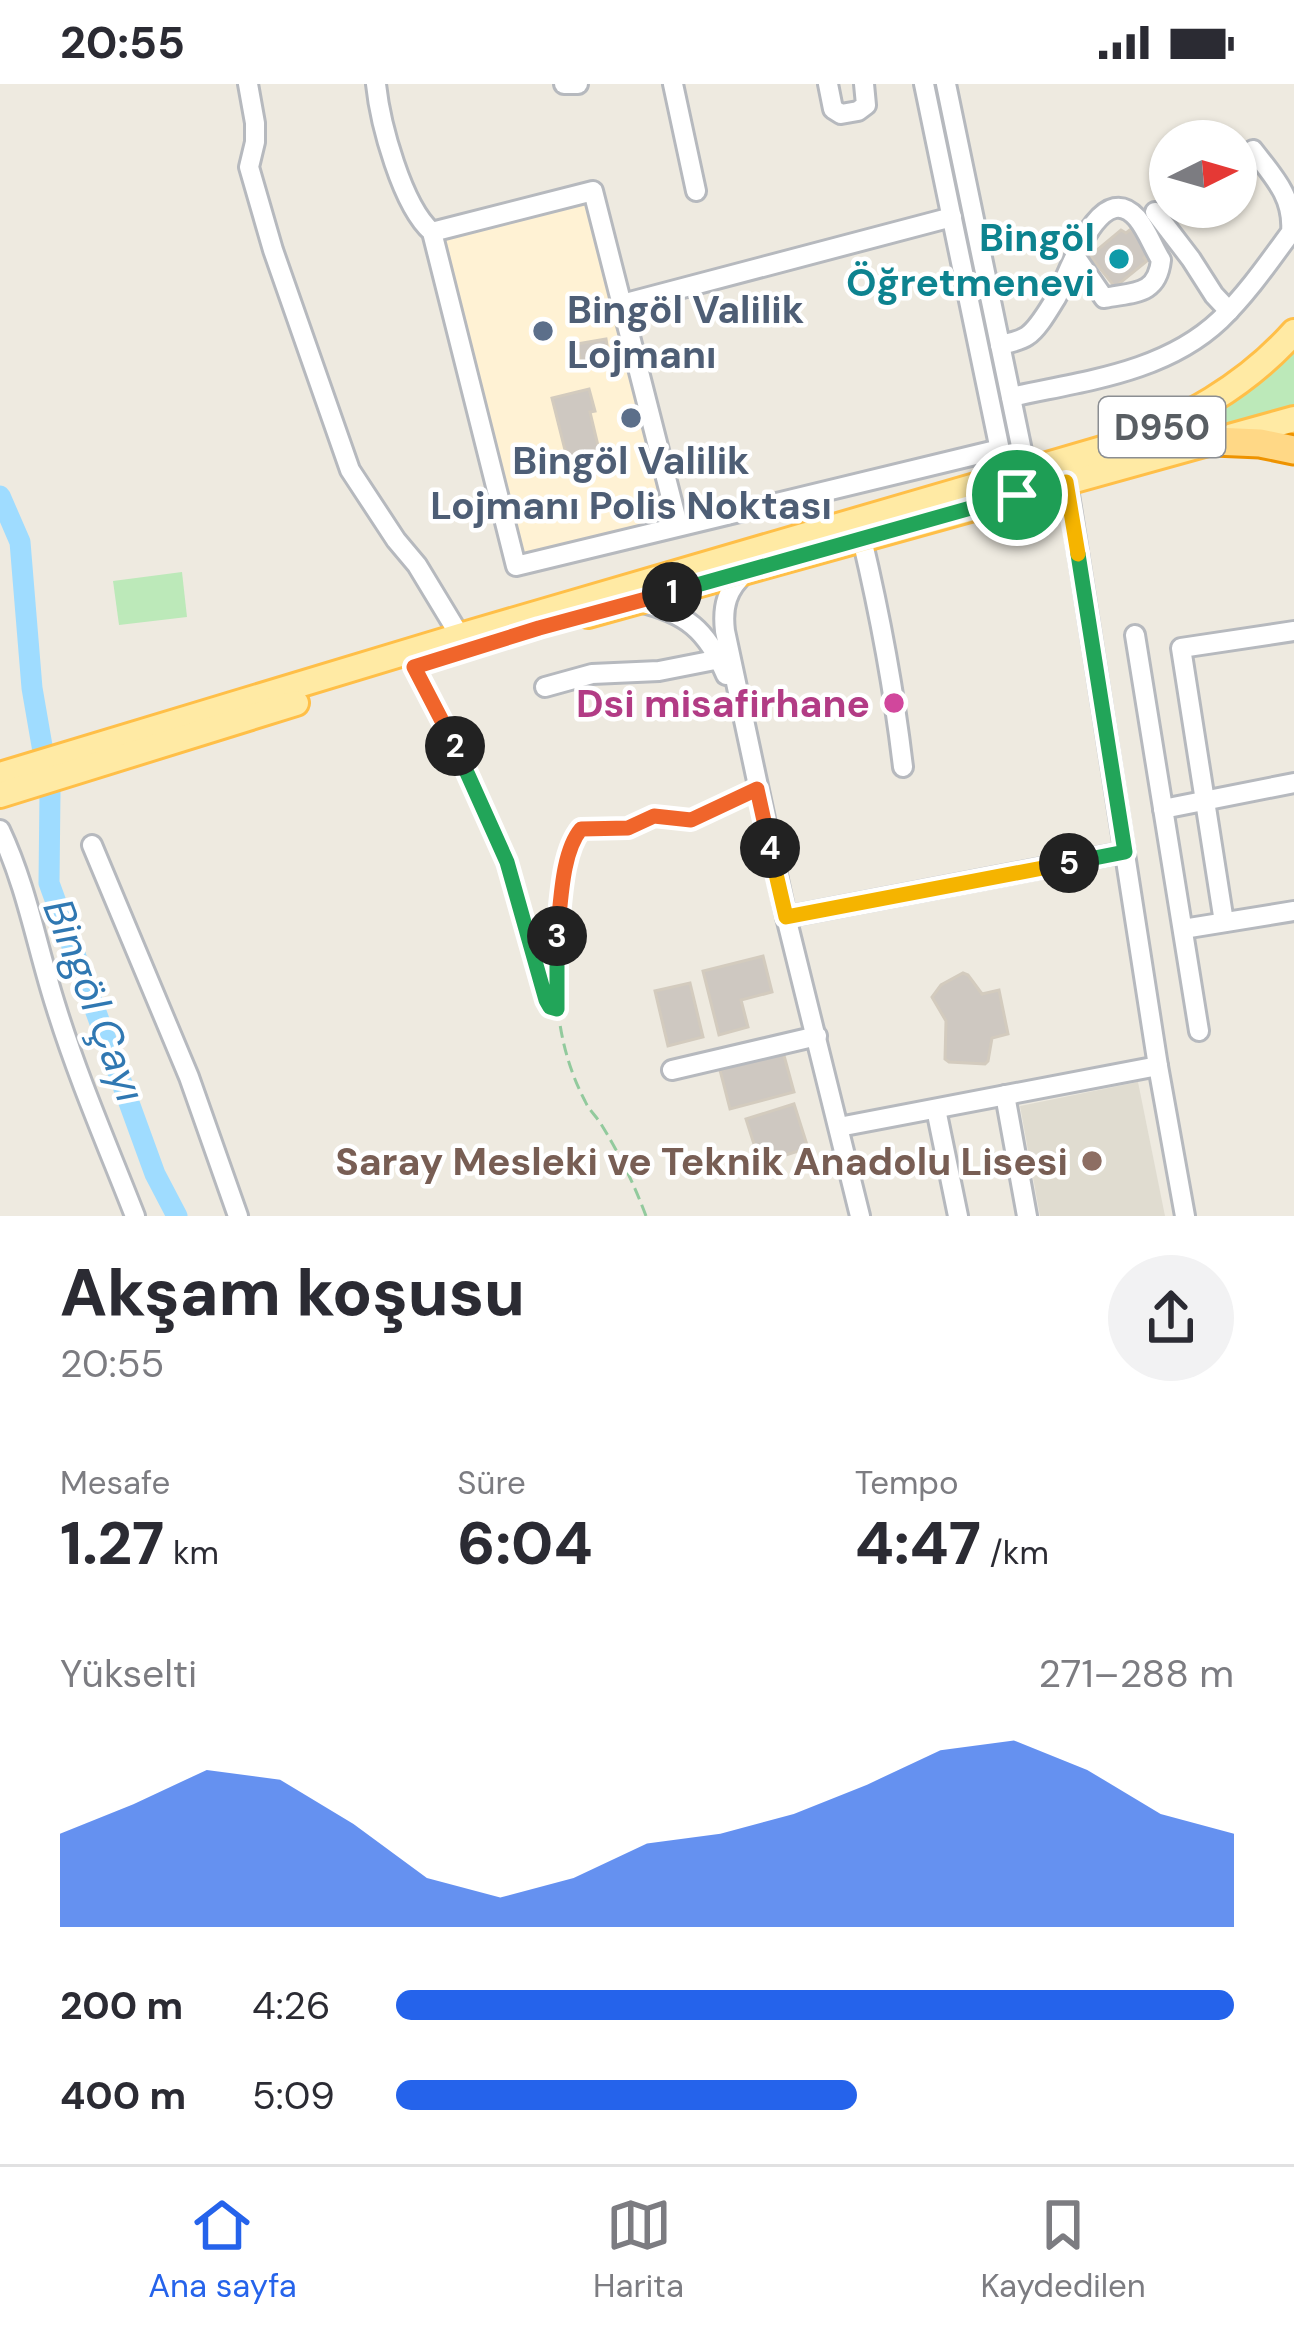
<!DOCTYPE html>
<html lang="tr">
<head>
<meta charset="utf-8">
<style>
	:root { --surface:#fff; --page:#f2f2f3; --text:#2b2b33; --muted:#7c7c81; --line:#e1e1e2; --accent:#2563eb }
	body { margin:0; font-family:"DM Sans",sans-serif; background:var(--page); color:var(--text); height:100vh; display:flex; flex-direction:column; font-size:45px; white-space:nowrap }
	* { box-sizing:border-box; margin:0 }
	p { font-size:39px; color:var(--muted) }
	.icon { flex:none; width:66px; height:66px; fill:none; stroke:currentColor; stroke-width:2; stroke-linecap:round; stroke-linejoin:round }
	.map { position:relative; height:1132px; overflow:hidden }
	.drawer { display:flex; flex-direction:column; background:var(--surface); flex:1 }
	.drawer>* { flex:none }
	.needle { width:78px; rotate:85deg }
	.buttons { position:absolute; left:1149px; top:36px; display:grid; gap:24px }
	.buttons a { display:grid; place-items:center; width:108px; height:108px; border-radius:50%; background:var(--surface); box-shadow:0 3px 9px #0004; font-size:60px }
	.pin { position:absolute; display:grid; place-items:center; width:102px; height:102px; color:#fff; margin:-51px; border:6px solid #fff; border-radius:50%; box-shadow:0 3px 12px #0007 }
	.km { position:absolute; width:60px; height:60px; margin:-30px; border-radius:50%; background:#222; color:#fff; font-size:33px; line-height:60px; text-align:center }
	.round { display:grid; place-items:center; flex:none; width:126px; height:126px; border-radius:63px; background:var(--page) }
	.headline { display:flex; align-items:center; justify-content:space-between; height:204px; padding:0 60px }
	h1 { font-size:66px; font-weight:800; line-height:90px }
	.metrics { display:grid; grid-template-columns:repeat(3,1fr); gap:18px; height:204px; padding:12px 60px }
	.metrics div { display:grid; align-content:center }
	.metrics b { font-size:60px; font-weight:800 }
	.metrics small { font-size:33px; font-weight:400 }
	.metrics p { font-size:33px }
	.chart { height:336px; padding:24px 60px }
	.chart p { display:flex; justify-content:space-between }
	.chart svg { width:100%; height:216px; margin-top:12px; fill:var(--accent); opacity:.7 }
	ul { padding:0 60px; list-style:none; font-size:39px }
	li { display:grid; grid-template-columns:192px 144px 1fr; align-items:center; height:90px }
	li i { height:30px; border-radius:15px; background:var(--accent) }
	.status { display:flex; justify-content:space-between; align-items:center; height:84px; padding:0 60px; background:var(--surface); direction:ltr }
	.status svg { height:33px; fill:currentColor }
	.tab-bar { display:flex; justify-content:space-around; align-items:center; height:168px; border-top:3px solid var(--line); background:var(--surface); font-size:33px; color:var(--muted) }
	.tab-bar a { display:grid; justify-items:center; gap:6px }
	.tab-bar .active { color:var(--accent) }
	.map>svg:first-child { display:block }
	.commercial { fill:#fff2d4 }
	.education { fill:#e0dcd0 }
	.green { fill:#bce9b9 }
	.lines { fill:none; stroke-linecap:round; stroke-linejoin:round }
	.river { stroke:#9fdcff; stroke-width:21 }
	.building { fill:#cec8c1; stroke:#d3cbbe; stroke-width:3 }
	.minor-casing { stroke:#b6b9be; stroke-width:24 }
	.major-casing { stroke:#ffbf48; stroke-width:30 }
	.highway-casing { stroke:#ee9300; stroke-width:33 }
	.path { stroke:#92ca9d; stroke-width:3; stroke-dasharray:12 6; stroke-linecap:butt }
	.minor { stroke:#fff; stroke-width:18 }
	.major { stroke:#ffeaa4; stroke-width:24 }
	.highway { stroke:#ffd886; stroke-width:27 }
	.split-1-casing { stroke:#fff; stroke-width:24 }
	.split-2-casing { stroke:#fff; stroke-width:24 }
	.split-3-casing { stroke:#fff; stroke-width:24 }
	.split-4-casing { stroke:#fff; stroke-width:24 }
	.split-5-casing { stroke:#fff; stroke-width:24 }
	.split-6-casing { stroke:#fff; stroke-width:24 }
	.split-7-casing { stroke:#fff; stroke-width:24 }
	.split-1 { stroke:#22a559; stroke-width:15 }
	.split-2 { stroke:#f0652b; stroke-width:15 }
	.split-3 { stroke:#22a559; stroke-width:15 }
	.split-4 { stroke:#f0652b; stroke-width:15 }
	.split-5 { stroke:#f5b400; stroke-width:15 }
	.split-6 { stroke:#22a559; stroke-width:15 }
	.split-7 { stroke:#f5b400; stroke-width:15 }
	.culture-dot { fill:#0f9aa8; stroke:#fff; stroke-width:4.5 }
	.service-dot { fill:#5c6f8a; stroke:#fff; stroke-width:4.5 }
	.hotel-dot { fill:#d1479c; stroke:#fff; stroke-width:4.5 }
	.education-dot { fill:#8d6e63; stroke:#fff; stroke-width:4.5 }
	.labels { text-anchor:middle; stroke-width:9; stroke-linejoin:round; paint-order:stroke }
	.shield { fill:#fff; stroke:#8b8e92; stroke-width:3 }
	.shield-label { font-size:36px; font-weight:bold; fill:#595e63 }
	.culture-label { font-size:39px; font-weight:bold; fill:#0d838f; stroke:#fff; text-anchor:end }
	.service-label { font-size:39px; font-weight:bold; fill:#4e5e75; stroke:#fff; text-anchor:start }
	.hotel-label { font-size:39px; font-weight:bold; fill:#b23c85; stroke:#fff; text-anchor:end }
	.education-label { font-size:39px; font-weight:bold; fill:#785e54; stroke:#fff; text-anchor:end }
	.water-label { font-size:42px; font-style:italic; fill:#3078b2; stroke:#fff }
</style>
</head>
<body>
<div class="status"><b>20:55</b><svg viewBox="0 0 49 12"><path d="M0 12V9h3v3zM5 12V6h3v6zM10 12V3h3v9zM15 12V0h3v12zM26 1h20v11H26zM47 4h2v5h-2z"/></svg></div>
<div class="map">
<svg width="1294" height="1132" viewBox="0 0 1294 1132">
	<rect width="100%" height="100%" fill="#eeeae0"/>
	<polygon class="commercial" points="587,120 664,435 522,469 446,155"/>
	<polygon class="education" points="1138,998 1165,1132 1040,1132 1020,1022"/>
	<g class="green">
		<polygon points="1294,260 1294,326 1134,367"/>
		<polygon points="182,488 187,533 119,541 113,497"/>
	</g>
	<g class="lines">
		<polyline class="river" points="0,412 20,458 32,604 50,708 49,799 155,1090 177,1132"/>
	</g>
	<g class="building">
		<polygon points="1131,145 1150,168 1144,174 1147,177 1115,203 1090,172 1121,146 1126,149"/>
		<polygon points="606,255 609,274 581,279 577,260"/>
		<polygon points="589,305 595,327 590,328 599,366 595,367 598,379 570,386 552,314"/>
		<polygon points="763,872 772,908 741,916 748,943 719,951 703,887"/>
		<polygon points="963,889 968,891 982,910 999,906 1008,950 992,954 988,977 985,980 949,978 945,975 946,937 932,913 941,901"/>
		<polygon points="690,899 703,953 668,962 655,907"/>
		<polygon points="783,968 794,1008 730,1025 720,986"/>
		<polygon points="794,1020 808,1064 760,1079 746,1035"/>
	</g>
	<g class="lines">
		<g class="minor-casing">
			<g id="minor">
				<polyline points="248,0 255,39 255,58 249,83 273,166 350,386 396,456 417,481 460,552"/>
				<path d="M 376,0 C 380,39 402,122 432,148 L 516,482 L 1000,365"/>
				<polyline points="564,0 578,0"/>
				<polyline points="673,0 696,107"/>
				<polyline points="828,0 833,25 841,30 858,27 866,21 864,0"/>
				<polyline points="924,0 1001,371"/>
				<polyline points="946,0 1026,386"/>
				<polyline points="1155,128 1191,175 1214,211 1229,227"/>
				<polyline points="432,148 593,107 678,441"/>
				<polyline points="622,220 952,133"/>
				<path d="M 1000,261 C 1008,259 1020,257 1027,252 C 1038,245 1049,225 1056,214 C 1067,195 1099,91 1137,134 C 1147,146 1153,163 1161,176 C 1157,212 1133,208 1104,214 L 1075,172"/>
				<path d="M 1011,313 C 1083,297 1164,289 1220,236 C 1247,210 1269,178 1291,148 C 1294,113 1273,92 1253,66"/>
				<polyline points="1067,398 1158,982 1185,1132"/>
				<path d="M 862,455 C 880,531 894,606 903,683"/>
				<path d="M 746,488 C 727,505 722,522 725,547 L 786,833 L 860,1132"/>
				<path d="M 639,518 C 686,529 707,546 726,591"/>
				<polyline points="1135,551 1199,947"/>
				<polyline points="545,603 592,590 659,587 720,575"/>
				<polyline points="1163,725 1294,699"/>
				<path d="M 0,746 C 27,803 37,864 56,923 C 78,994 108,1063 135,1132"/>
				<polyline points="92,761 189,993 238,1132"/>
				<polyline points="786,833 1125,768"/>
				<polyline points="1224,838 1181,564 1294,547"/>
				<polyline points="1183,845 1294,827"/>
				<polyline points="672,986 817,952"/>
				<polyline points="1005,1011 1027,1132"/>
				<polyline points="936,1025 958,1132"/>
				<polyline points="839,1043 1158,982"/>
			</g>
		</g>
		<g class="major-casing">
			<g id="major">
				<polyline points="588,531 1294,335"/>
				<path d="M 0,691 L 460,552 L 1116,361 C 1184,336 1245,303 1294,248"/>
				<polyline points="0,711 296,619"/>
			</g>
		</g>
		<g class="highway-casing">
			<polyline id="highway" points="1214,357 1260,359 1294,366"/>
		</g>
		<g class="path">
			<path d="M 415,584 C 445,643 477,701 501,762 C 520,812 530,865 546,916 L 550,923 L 557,925"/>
			<path d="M 646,1132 C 634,1100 619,1069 601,1040 C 596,1032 589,1026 585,1017 C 552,954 552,885 562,816 C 565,793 565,764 581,745 L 628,744 L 654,732 L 691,736 L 744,710"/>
		</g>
		<use href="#minor" class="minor"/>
		<use href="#major" class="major"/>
		<use href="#highway" class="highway"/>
	</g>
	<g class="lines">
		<g class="split-1-casing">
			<polyline id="split-1" points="672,508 1017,411"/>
		</g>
		<g class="split-2-casing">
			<polyline id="split-2" points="455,662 414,583 539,544 672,508"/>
		</g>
		<g class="split-3-casing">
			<polyline id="split-3" points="455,662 507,778 546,916 550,923 557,925 557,852"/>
		</g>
		<g class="split-4-casing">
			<path id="split-4" d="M 557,852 C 561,821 561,769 581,745 L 628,744 L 654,732 L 691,736 L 757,705 L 770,764"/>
		</g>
		<g class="split-5-casing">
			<polyline id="split-5" points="770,764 786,833 1069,779"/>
		</g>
		<g class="split-6-casing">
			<polyline id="split-6" points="1069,779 1125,768 1078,470"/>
		</g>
		<g class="split-7-casing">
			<polyline id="split-7" points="1017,411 1066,398 1078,470"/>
		</g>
		<use href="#split-1" class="split-1"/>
		<use href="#split-2" class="split-2"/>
		<use href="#split-3" class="split-3"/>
		<use href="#split-4" class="split-4"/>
		<use href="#split-5" class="split-5"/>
		<use href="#split-6" class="split-6"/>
		<use href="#split-7" class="split-7"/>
	</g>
	<circle class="culture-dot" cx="1119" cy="175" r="12"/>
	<g class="service-dot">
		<circle cx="543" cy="247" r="12"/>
		<circle cx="631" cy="334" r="12"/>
	</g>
	<circle class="hotel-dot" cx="894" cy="619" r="12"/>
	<circle class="education-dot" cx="1092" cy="1077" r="12"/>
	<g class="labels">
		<rect class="shield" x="1099" y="313" width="126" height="60" rx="9"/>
		<g class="shield-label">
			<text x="1162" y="356">D950</text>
		</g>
		<g class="culture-label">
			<text x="1095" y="167">Bingöl<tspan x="1095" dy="45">Öğretmenevi</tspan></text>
		</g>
		<g class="service-label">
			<text x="567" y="239">Bingöl Valilik<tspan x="567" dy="45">Lojmanı</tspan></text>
			<text x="631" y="390" text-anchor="middle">Bingöl Valilik<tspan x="631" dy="45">Lojmanı Polis Noktası</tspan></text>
		</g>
		<g class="hotel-label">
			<text x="870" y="633">Dsi misafirhane</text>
		</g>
		<g class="education-label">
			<text x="1068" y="1091">Saray Mesleki ve Teknik Anadolu Lisesi</text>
		</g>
		<g class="water-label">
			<text transform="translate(95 916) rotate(69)" y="15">Bingöl Çayı</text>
		</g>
	</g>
</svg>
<div class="buttons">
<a><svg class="needle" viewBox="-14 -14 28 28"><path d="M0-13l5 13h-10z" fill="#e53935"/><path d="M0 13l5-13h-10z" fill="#7c7c81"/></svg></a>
</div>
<div class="pin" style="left:1017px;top:411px;background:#1e9e55"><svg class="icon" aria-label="arrive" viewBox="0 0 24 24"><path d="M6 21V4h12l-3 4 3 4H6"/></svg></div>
<b class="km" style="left:672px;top:508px">1</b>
<b class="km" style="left:455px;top:662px">2</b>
<b class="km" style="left:557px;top:852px">3</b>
<b class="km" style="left:770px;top:764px">4</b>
<b class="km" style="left:1069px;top:779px">5</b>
</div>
<section class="drawer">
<div class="headline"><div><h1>Akşam koşusu</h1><p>20:55</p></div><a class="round"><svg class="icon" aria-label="share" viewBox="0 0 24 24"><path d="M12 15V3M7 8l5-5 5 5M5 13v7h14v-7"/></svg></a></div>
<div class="metrics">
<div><p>Mesafe</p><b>1.27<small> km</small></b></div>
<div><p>Süre</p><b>6:04</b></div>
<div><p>Tempo</p><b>4:47<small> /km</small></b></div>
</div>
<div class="chart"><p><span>Yükselti</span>271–288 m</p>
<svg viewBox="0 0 160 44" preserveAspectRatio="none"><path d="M0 44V25L10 19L20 12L30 14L40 23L50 34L60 38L70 34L80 27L90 25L100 21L110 15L120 8L130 6L140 12L150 21L160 25V44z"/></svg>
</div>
<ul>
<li><b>200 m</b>4:26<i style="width:100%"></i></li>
<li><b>400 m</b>5:09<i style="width:55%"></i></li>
</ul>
</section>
<nav class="tab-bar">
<a class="active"><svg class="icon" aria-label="home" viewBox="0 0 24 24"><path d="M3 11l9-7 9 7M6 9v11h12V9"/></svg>Ana sayfa</a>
<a><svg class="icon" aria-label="map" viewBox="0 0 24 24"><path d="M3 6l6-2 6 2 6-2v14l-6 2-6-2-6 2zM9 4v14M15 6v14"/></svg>Harita</a>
<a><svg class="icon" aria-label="saved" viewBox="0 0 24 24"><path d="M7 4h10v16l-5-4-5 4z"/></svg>Kaydedilen</a>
</nav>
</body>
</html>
